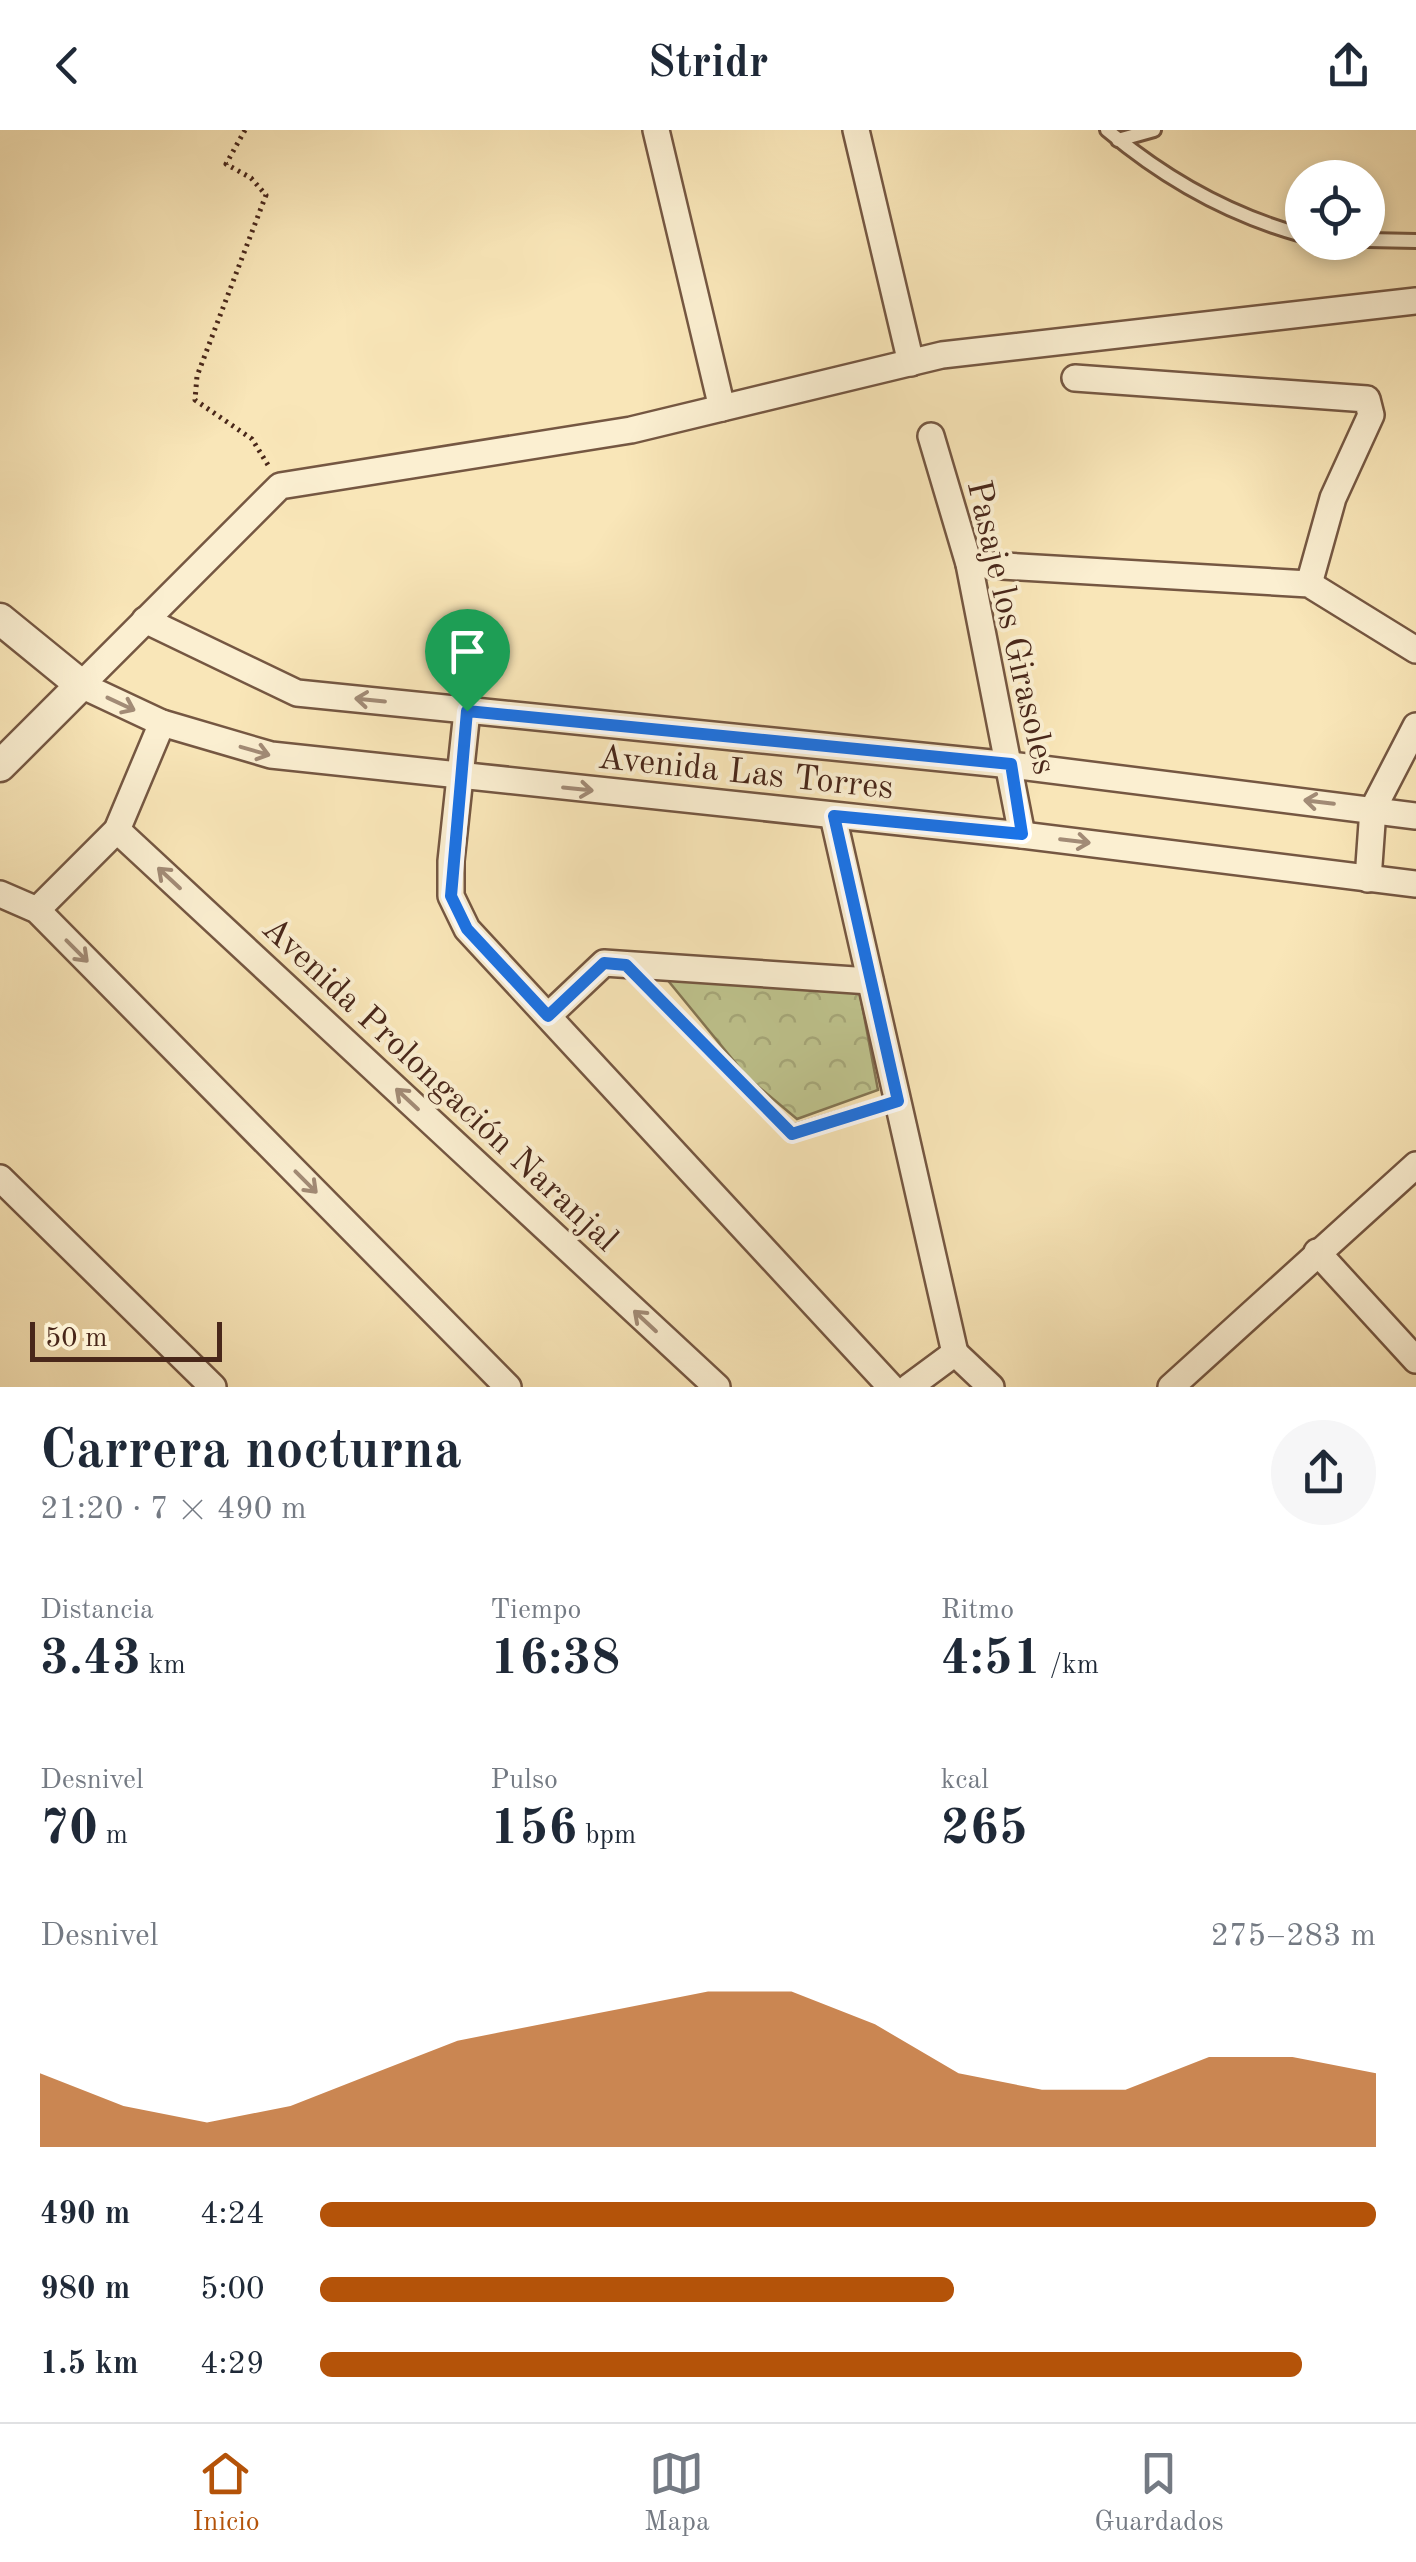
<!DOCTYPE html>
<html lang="es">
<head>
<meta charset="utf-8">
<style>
	:root { --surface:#fff; --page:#f6f6f7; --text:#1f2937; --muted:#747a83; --line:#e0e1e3; --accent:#b45309 }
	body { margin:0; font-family:"Old Standard TT",serif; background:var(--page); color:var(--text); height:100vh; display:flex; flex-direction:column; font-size:38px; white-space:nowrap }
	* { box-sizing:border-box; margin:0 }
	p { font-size:32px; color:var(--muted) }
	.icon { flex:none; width:55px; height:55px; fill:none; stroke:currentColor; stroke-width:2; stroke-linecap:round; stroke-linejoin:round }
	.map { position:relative; height:1257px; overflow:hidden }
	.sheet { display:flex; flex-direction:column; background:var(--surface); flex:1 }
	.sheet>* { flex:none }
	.controls { position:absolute; left:1285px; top:30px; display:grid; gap:20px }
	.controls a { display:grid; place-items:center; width:100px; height:100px; border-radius:50%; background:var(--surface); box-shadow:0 5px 15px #0003; font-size:50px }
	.scale { position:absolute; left:30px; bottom:25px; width:192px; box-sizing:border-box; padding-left:10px; border:5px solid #49271a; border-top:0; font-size:28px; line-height:35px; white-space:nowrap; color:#49271a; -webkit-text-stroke:8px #fbefd1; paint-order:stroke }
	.pin { position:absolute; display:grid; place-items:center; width:85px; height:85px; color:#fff; margin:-102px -42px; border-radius:50% 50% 50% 0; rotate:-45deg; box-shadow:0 0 10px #0007 }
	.pin .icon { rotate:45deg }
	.round { display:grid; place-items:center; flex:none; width:105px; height:105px; border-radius:52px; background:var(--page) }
	.summary { display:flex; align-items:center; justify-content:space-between; height:170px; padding:0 40px }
	h1 { font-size:55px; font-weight:800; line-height:75px }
	.stats { display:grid; grid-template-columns:repeat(3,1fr); gap:15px; height:170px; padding:10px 40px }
	.stats div { display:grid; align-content:center }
	.stats b { font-size:50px; font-weight:800 }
	.stats small { font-size:28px; font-weight:400 }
	.stats p { font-size:28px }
	.chart { height:280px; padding:20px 40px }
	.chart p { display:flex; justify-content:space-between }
	.chart svg { width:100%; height:180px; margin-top:10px; fill:var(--accent); opacity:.7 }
	ul { padding:0 40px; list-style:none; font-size:32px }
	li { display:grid; grid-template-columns:160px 120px 1fr; align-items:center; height:75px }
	li i { height:25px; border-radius:12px; background:var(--accent) }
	header { display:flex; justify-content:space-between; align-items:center; height:130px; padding:0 40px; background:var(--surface); font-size:45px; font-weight:800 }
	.tabs { display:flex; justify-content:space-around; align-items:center; height:140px; border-top:2px solid var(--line); background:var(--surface); font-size:28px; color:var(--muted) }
	.tabs a { display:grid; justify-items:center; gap:5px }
	.tabs .active { color:var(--accent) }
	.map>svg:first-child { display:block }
	.park { fill:url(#park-crowns); stroke:#847654; stroke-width:2.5 }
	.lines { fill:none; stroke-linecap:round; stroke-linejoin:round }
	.service-casing { stroke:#755742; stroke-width:18 }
	.minor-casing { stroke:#755742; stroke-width:30 }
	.tertiary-casing { stroke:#755742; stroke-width:35 }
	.path { stroke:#49271a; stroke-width:5; stroke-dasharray:2.5 5; stroke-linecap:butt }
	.service { stroke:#fbefd1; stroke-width:12 }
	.minor { stroke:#fbefd1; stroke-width:25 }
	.tertiary { stroke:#fbefd1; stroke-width:30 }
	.oneway { stroke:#a28b76 }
	.route-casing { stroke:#fff; stroke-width:20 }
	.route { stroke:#1a73e8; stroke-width:12 }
	.labels { text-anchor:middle; stroke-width:8; stroke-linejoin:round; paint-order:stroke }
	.street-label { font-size:35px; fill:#49271a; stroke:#fbefd1 }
</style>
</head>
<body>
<header><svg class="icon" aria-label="back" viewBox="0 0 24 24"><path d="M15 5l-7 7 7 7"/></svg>Stridr<svg class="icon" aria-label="share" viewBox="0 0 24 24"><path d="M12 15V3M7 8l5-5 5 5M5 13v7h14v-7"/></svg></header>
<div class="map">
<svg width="1416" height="1257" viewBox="0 0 1416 1257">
	<defs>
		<pattern id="park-crowns" width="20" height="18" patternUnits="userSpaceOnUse" patternTransform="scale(2.5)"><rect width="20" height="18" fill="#bfc48e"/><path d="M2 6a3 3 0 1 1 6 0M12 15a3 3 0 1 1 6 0" fill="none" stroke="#a6a87a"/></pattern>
	</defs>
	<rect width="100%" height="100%" fill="#f9e6b8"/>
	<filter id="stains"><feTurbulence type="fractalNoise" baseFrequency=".002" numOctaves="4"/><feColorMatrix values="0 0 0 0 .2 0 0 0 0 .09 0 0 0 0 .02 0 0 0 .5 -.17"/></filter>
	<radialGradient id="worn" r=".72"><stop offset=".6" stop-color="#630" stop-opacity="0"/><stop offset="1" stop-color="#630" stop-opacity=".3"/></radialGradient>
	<polygon class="park" points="661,842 859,859 878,960 797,989 747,947"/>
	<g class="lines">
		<g class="service-casing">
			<g id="service">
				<path d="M 1107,0 C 1165,49 1229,85 1302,105"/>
				<polyline points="1118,10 1154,0"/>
				<polyline points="1368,110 1416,111"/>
				<polyline points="627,837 792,1003 897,971"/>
			</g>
		</g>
		<g class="minor-casing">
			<g id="minor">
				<polyline points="656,0 722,278"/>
				<polyline points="856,0 911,233"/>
				<polyline points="1416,171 942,225 631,300 280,356 81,555 162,593 271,625 1022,705 1416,754"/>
				<polyline points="1075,248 1367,269 1371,285 1333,368 1309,454"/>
				<polyline points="931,306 969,434 1022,705"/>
				<polyline points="969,434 1309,454 1416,520"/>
				<polyline points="145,490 297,563 1011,635 1416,686"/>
				<polyline points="467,581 451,731 451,766 467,799 891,1257"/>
				<polyline points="833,686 955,1223"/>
				<polyline points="117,700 717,1257"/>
				<polyline points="1368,749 1373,679 1416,596"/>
				<polyline points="0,764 37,780 508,1257"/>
				<polyline points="37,780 117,700 162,593"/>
				<polyline points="548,886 604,833 870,851"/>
				<polyline points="0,1048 213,1257"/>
				<polyline points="1317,1122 1416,1230"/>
				<polyline points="909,1257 955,1223 991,1257"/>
				<polyline points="1171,1257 1416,1035"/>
			</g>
		</g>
		<g class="tertiary-casing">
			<polyline id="tertiary" points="0,489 81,555 0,636"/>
		</g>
		<polyline class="path" points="245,0 226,34 251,48 266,65 197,246 195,270 252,309 268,335"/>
		<use href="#service" class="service"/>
		<use href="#minor" class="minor"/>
		<use href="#tertiary" class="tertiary"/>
	</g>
	<defs><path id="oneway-shaft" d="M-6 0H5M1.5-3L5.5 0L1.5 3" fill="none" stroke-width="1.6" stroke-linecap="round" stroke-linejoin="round" transform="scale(2.5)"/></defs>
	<g class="oneway">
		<use href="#oneway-shaft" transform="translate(370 570) rotate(-174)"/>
		<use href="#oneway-shaft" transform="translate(121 574) rotate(25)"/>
		<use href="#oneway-shaft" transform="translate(255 621) rotate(16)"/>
		<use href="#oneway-shaft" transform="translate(578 659) rotate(6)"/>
		<use href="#oneway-shaft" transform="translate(1319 672) rotate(-173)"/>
		<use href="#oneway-shaft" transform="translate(1075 711) rotate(7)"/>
		<use href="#oneway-shaft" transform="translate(169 748) rotate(-137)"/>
		<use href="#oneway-shaft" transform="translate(77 821) rotate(45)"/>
		<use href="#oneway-shaft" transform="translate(407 969) rotate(-137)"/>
		<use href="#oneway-shaft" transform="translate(306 1052) rotate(45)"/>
		<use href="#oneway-shaft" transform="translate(645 1191) rotate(-137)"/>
	</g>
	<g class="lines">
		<g class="route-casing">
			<polygon id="route" points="467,581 1011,634 1022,704 834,686 898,971 792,1004 626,835 604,833 548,886 467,799 451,766"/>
		</g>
		<use href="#route" class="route"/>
	</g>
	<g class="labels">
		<g class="street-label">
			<text transform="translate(1013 497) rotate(77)" y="12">Pasaje los Girasoles</text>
			<text transform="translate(746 641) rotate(6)" y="12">Avenida Las Torres</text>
			<text transform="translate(441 953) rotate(43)" y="12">Avenida Prolongación Naranjal</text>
		</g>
	</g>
	<rect width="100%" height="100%" filter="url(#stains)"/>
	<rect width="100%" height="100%" fill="url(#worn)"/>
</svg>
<div class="controls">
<a><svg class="icon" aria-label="locate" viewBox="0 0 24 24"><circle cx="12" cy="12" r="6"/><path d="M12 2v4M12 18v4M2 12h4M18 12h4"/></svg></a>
</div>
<div class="scale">50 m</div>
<div class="pin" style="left:467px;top:581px;background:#1e9e55"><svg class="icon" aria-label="arrive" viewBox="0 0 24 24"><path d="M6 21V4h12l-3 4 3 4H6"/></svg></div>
</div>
<section class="sheet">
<div class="summary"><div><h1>Carrera nocturna</h1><p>21:20 · 7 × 490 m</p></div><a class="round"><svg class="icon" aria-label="share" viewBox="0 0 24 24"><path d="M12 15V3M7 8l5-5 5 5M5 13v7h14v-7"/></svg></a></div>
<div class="stats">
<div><p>Distancia</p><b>3.43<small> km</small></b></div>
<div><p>Tiempo</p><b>16:38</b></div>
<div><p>Ritmo</p><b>4:51<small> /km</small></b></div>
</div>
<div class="stats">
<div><p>Desnivel</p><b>70<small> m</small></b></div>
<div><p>Pulso</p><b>156<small> bpm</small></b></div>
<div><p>kcal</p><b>265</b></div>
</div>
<div class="chart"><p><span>Desnivel</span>275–283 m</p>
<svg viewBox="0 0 160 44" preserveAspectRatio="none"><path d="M0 44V26L10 34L20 38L30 34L40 26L50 18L60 14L70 10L80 6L90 6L100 14L110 26L120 30L130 30L140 22L150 22L160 26V44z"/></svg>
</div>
<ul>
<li><b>490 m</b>4:24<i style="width:100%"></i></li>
<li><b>980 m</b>5:00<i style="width:60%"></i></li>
<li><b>1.5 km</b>4:29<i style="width:93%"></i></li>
</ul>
</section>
<nav class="tabs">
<a class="active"><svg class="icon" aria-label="home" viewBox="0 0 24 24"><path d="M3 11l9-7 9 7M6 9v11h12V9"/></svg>Inicio</a>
<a><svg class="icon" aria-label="map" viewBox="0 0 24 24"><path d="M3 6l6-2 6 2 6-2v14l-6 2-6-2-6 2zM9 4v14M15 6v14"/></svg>Mapa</a>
<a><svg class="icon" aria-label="saved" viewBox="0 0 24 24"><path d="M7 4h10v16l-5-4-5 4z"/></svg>Guardados</a>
</nav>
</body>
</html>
